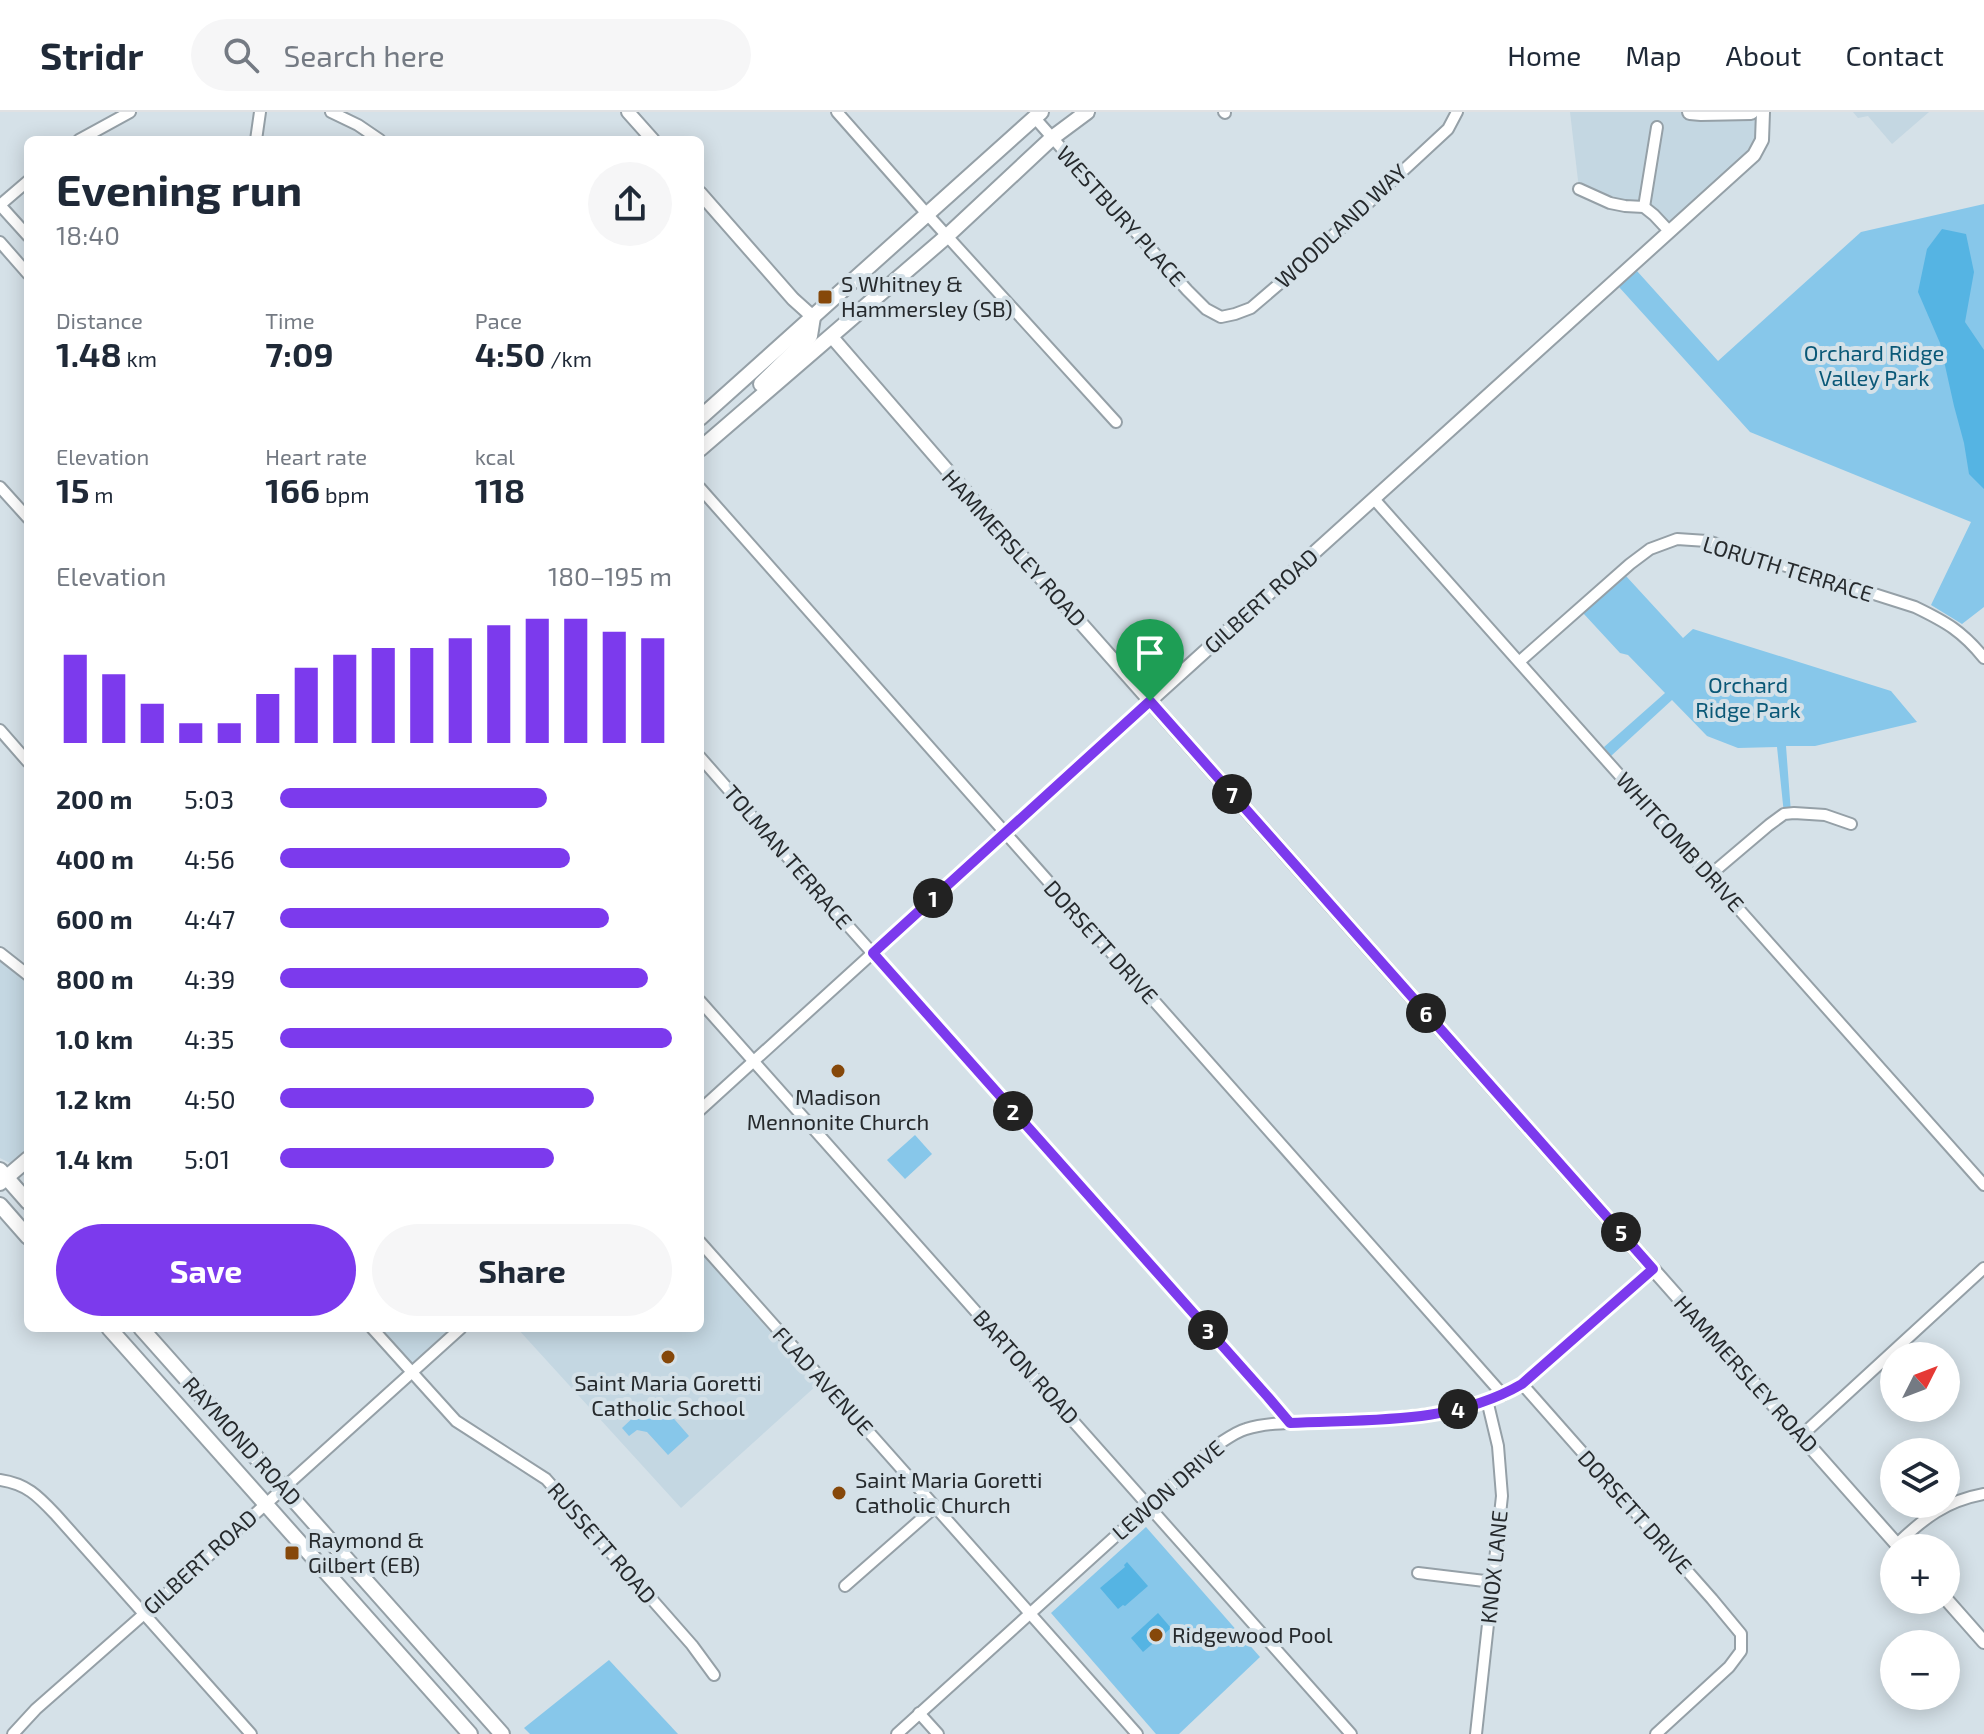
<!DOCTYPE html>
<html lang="en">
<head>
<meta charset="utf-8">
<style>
	:root { --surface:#fff; --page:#f6f6f7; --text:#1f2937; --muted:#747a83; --line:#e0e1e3; --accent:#7c3aed }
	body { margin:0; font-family:"Exo 2",sans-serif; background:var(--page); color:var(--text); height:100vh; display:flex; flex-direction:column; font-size:30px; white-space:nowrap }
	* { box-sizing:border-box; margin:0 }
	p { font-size:26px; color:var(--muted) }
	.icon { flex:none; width:44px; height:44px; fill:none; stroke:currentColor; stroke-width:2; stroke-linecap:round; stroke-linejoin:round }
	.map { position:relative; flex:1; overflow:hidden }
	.details { position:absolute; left:24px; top:24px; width:680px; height:1196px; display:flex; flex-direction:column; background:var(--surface); border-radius:12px; box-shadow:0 4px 20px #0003 }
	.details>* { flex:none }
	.needle { width:52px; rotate:48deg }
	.fabs { position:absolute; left:1880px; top:1230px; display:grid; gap:16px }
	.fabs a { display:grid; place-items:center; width:80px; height:80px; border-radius:50%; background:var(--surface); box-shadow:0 4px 20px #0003; font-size:40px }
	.pin { position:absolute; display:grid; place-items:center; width:68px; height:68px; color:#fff; margin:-82px -34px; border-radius:50% 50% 50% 0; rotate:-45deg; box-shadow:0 0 8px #0007 }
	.pin .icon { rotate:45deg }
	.km { position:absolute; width:40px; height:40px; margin:-20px; border-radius:50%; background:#222; color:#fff; font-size:22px; line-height:40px; text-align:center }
	.round { display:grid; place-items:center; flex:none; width:84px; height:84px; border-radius:42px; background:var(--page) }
	.headline { display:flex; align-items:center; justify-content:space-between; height:136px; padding:0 32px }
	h1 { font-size:44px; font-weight:700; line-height:60px }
	.figures { display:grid; grid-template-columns:repeat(3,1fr); gap:12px; height:136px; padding:8px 32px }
	.figures div { display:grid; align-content:center }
	.figures b { font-size:34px; font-weight:700 }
	.figures small { font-size:22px; font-weight:400 }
	.figures p { font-size:22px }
	.chart { height:224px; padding:16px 32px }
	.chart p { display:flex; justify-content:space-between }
	.chart svg { width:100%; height:144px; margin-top:8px; stroke:var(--accent); stroke-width:6 }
	.cta { display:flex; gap:16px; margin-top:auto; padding:16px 32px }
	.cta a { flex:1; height:92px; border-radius:48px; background:var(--accent); color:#fff; font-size:32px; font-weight:700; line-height:92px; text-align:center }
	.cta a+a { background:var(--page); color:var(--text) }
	ul { padding:0 32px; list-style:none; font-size:26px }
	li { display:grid; grid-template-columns:128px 96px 1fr; align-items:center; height:60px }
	li i { height:20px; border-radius:10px; background:var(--accent) }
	header { display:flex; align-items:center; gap:48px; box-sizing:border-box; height:112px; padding:0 40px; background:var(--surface); border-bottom:2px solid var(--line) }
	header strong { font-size:38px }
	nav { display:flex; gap:44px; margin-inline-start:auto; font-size:28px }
	.search { width:560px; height:72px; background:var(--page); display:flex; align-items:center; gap:20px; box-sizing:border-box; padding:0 28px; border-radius:44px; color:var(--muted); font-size:30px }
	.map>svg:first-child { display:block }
	.built { fill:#c4d7e2 }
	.green { fill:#87c7ea }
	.water { fill:#55b4e3 }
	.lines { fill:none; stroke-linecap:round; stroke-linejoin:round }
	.minor-casing { stroke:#95a0a7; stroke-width:14 }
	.tertiary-casing { stroke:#95a0a7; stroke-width:16 }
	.secondary-casing { stroke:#95a0a7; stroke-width:18 }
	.minor { stroke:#fff; stroke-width:10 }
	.tertiary { stroke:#fff; stroke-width:12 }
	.secondary { stroke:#fff; stroke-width:14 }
	.route-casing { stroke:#fff; stroke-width:16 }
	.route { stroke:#7c3aed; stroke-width:10 }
	.poi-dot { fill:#86480a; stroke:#d5e1e8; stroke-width:3 }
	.labels { text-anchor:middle; stroke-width:8; stroke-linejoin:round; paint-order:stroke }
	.street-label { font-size:22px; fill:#262a2d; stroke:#d5e1e8 }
	.poi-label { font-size:22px; fill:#262a2d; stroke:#d5e1e8; text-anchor:start }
	.park-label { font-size:22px; fill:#0a5877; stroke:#d5e1e8 }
</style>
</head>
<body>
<header>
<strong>Stridr</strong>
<div class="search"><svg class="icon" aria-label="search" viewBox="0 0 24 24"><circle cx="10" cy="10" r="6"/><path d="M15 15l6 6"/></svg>Search here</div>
<nav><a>Home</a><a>Map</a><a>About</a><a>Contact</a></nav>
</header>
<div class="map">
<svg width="1984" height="1622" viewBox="0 0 1984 1622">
	<rect width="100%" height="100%" fill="#d5e1e8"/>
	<g class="built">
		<polygon points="1570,0 1763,0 1762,28 1669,119 1654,103 1625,94 1579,77"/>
		<polygon points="1853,0 1929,0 1892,32 1868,4 1858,6"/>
		<polygon points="0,848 28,870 28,1038 17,1048 10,1051 0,1046"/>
		<polygon points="700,1140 817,1273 681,1396 517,1216 700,1216"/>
		<polygon points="372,1216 461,1216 411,1261"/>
	</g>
	<g class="green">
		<polygon points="1984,92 1984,495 1962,512 1931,493 1971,410 1750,320 1619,175 1637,159 1718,249 1861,120"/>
		<polygon points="1626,464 1683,526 1693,517 1891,579 1917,610 1815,634 1786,634 1791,701 1784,702 1777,635 1738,636 1707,624 1672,588 1611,644 1604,635 1665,581 1628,543 1620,541 1583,501"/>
		<polygon points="915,1023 932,1042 905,1067 887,1048"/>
		<polygon points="655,1285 689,1324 668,1343 647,1320 637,1318 629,1324 622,1316"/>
		<polygon points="1146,1415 1260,1545 1179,1622 1156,1622 1051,1501"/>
		<polygon points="609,1548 678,1622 530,1622 524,1616"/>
	</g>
	<g class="water">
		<polygon points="1942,117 1966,122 1974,160 1965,210 1984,238 1984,377 1969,362 1964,331 1954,294 1940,231 1918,180 1927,137"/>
		<polygon points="1127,1450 1148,1474 1125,1494 1123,1493 1118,1497 1100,1476 1125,1455 1124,1453"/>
		<polygon points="1158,1501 1171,1516 1143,1540 1131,1526"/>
	</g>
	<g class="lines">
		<g class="minor-casing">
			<g id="minor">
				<polyline points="331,0 358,13 380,28"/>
				<polyline points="837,0 927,102 1116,310"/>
				<polyline points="1224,0 1225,1"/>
				<polyline points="1034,5 1187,178 1206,197 1221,205 1235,202 1251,196 1299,155 1448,17 1457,0"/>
				<polyline points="79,28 130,0"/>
				<polyline points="256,28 260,0"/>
				<polyline points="1579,77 1610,91 1625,94 1644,95 1654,103 1669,119"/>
				<polyline points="0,93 28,124"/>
				<polyline points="0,93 28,69"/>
				<polyline points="1644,95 1657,15"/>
				<polyline points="0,130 28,162"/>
				<polyline points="0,375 28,406"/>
				<polyline points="700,376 1503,1283"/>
				<polyline points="1374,387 1984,1073"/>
				<path d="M 1520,549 L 1630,452 L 1650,437 L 1677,427 L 1707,429 L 1915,495 C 1946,510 1962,519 1984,546"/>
				<polyline points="0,618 28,650"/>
				<polyline points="700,645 818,780 1268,1285 1290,1311"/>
				<polyline points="1710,763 1769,713 1784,702 1794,701 1825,703 1851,712"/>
				<polyline points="0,841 28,863"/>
				<polyline points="700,889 1351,1622"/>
				<polyline points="700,998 1150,589"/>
				<polyline points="700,1130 1137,1622"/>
				<polyline points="372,1216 456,1309 546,1367 692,1533 714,1563"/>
				<polyline points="1522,1272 1712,1487 1741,1522 1741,1539 1729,1555 1656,1622"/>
				<polyline points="1801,1324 1984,1156"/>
				<path d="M 0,1368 C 27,1372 38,1384 56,1403 L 251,1622"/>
				<path d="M 1897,1432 C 1924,1406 1946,1389 1984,1382"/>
				<polyline points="1418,1461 1493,1470"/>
				<polyline points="845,1474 935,1395"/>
				<polyline points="919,1601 938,1622"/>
				<polyline points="13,1622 36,1597 144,1502 461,1216"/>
				<path d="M 897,1622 L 1214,1335 C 1224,1329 1235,1320 1246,1317 C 1269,1310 1295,1311 1319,1310 C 1389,1306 1460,1308 1522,1272 L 1653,1157"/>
				<polyline points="1476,1622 1502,1384 1498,1334 1487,1288"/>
			</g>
		</g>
		<g class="tertiary-casing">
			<g id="tertiary">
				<polyline points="628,0 653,28"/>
				<polyline points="700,81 793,187 813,205"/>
				<polyline points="831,224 1025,448 1900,1436"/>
				<polyline points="1150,589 1754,43 1762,28 1763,0"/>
				<polyline points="1946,1487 1984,1530"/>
			</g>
		</g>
		<g class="secondary-casing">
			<g id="secondary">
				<polyline points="1690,0 1701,1 1751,0"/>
				<polyline points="761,272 810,224 813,205"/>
				<polyline points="700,306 1041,0"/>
				<polyline points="700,337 947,124 1052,26 1087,0"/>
				<polyline points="0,1058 28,1090"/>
				<polyline points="0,1071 28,1047"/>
				<polyline points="0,1093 28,1125"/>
				<polyline points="109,1216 470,1622"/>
				<polyline points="141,1216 502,1622"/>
			</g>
		</g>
		<use href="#minor" class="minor"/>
		<use href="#tertiary" class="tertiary"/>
		<use href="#secondary" class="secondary"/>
	</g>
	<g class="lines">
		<g class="route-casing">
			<path id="route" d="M 1150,589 L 1653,1157 L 1522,1272 C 1452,1313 1368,1307 1290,1311 L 1268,1285 L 873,841 Z"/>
		</g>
		<use href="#route" class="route"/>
	</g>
	<g class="poi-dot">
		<rect x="817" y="177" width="16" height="16" rx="4"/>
		<circle cx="838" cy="959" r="8"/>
		<circle cx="668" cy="1245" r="8"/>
		<circle cx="839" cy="1381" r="8"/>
		<rect x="284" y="1433" width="16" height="16" rx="4"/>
		<circle cx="1156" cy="1523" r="8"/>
	</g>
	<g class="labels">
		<g class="street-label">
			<text transform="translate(1121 104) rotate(48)" y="8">WESTBURY PLACE</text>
			<text transform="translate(1341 114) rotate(-43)" y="8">WOODLAND WAY</text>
			<text transform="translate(1014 436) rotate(48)" y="8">HAMMERSLEY ROAD</text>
			<text transform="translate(1788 457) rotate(17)" y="8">LORUTH TERRACE</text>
			<text transform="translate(1261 489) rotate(-42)" y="8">GILBERT ROAD</text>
			<text transform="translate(1680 730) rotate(48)" y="8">WHITCOMB DRIVE</text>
			<text transform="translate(788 745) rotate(49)" y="8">TOLMAN TERRACE</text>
			<text transform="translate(1101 830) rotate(48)" y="8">DORSETT DRIVE</text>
			<text transform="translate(1026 1255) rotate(48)" y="8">BARTON ROAD</text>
			<text transform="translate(1746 1262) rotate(48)" y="8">HAMMERSLEY ROAD</text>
			<text transform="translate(823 1269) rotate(48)" y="8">FLAD AVENUE</text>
			<text transform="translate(242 1329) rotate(48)" y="8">RAYMOND ROAD</text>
			<text transform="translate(1168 1378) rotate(-41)" y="8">LEWON DRIVE</text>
			<text transform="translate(1635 1400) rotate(48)" y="8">DORSETT DRIVE</text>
			<text transform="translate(602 1431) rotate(49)" y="8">RUSSETT ROAD</text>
			<text transform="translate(200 1450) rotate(-42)" y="8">GILBERT ROAD</text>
			<text transform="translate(1494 1455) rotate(-84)" y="8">KNOX LANE</text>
		</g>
		<g class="poi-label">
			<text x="841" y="180">S Whitney &amp;<tspan x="841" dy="25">Hammersley (SB)</tspan></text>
			<text x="838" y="993" text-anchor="middle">Madison<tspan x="838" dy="25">Mennonite Church</tspan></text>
			<text x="668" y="1279" text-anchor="middle">Saint Maria Goretti<tspan x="668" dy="25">Catholic School</tspan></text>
			<text x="855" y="1376">Saint Maria Goretti<tspan x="855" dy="25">Catholic Church</tspan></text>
			<text x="308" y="1436">Raymond &amp;<tspan x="308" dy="25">Gilbert (EB)</tspan></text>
			<text x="1172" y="1531">Ridgewood Pool</text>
		</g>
		<g class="park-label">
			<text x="1874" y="249">Orchard Ridge<tspan x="1874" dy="25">Valley Park</tspan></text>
			<text x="1748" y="581">Orchard<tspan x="1748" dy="25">Ridge Park</tspan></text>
		</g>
	</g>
</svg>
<div class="fabs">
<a><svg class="needle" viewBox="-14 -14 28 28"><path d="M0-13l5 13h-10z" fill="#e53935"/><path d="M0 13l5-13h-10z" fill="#747a83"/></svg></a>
<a><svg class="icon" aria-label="layers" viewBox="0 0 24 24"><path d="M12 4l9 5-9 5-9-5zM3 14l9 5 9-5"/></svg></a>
<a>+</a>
<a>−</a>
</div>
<div class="pin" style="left:1150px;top:589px;background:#1e9e55"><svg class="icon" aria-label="arrive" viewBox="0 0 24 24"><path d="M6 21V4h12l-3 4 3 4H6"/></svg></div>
<b class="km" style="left:933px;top:786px">1</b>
<b class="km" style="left:1013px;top:999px">2</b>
<b class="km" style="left:1208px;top:1218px">3</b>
<b class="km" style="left:1458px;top:1297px">4</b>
<b class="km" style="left:1621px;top:1120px">5</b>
<b class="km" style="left:1426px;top:901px">6</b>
<b class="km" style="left:1232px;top:682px">7</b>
<section class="details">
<div class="headline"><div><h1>Evening run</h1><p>18:40</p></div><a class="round"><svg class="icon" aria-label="share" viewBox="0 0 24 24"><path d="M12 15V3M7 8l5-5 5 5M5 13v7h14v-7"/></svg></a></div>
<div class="figures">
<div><p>Distance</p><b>1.48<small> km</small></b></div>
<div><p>Time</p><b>7:09</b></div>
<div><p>Pace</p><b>4:50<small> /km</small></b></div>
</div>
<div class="figures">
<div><p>Elevation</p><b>15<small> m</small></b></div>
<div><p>Heart rate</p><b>166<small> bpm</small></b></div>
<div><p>kcal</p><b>118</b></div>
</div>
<div class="chart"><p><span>Elevation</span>180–195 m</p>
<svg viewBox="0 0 160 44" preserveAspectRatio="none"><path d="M5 44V17M15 44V23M25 44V32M35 44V38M45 44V38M55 44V29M65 44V21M75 44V17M85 44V15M95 44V15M105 44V12M115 44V8M125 44V6M135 44V6M145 44V10M155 44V12"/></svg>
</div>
<ul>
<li><b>200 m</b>5:03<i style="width:68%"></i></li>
<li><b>400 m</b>4:56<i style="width:74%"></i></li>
<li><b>600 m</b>4:47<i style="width:84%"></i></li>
<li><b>800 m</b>4:39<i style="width:94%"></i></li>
<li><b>1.0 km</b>4:35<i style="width:100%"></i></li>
<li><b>1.2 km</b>4:50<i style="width:80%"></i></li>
<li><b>1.4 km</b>5:01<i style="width:70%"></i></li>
</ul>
<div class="cta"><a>Save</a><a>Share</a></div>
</section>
</div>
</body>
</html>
